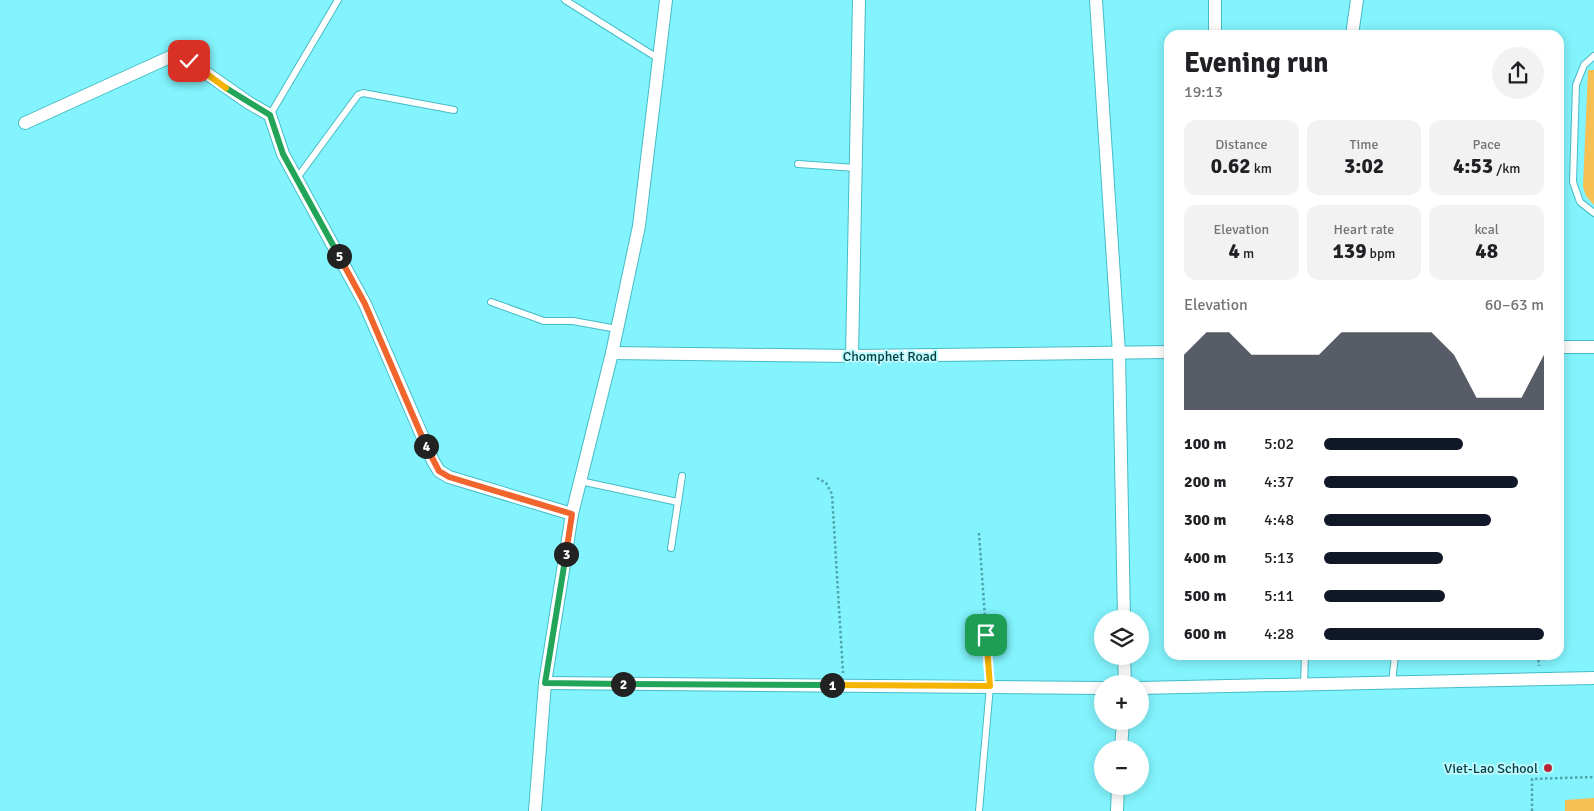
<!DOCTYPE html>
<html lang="en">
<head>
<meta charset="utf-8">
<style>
	:root { --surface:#fff; --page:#f2f2f2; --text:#202124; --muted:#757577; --accent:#111827 }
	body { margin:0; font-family:Signika,sans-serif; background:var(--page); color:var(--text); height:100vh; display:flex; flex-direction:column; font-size:19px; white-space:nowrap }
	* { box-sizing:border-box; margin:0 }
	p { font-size:16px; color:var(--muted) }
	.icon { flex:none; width:28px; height:28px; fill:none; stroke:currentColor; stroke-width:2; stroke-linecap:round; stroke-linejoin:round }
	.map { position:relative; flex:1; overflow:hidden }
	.sheet { position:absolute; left:1164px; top:30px; width:400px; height:630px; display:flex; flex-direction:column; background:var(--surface); border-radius:15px; box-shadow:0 2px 12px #0003 }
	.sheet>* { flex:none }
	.tools { position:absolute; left:1094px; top:610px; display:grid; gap:10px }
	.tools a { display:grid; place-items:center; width:55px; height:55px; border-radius:50%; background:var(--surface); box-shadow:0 2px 12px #0003; font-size:25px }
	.pin { position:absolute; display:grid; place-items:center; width:42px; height:42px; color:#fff; margin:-21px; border-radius:10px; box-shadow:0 2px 8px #0006 }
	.km { position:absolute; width:25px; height:25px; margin:-12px; border-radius:50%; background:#222; color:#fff; font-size:14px; line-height:25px; text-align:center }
	.round { display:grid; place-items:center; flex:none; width:52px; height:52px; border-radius:26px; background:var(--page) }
	.head { display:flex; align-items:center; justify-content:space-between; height:85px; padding:0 20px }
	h1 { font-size:28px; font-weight:700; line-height:38px }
	.stats { display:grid; grid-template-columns:repeat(3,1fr); gap:8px; height:85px; padding:5px 20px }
	.stats div { display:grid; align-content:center; border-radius:12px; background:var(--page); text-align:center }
	.stats b { font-size:21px; font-weight:700 }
	.stats small { font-size:14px; font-weight:400 }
	.stats p { font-size:14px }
	.chart { height:140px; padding:10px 20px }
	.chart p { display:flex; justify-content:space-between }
	.chart svg { width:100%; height:90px; margin-top:5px; fill:var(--accent); opacity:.7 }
	ul { padding:0 20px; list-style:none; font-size:16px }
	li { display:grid; grid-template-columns:80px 60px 1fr; align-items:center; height:38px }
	li i { height:12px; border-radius:6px; background:var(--accent) }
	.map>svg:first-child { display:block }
	.grass { fill:#f6c053 }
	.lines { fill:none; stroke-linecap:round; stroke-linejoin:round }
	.lane-casing { stroke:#45bcc5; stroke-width:8 }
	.street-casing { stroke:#45bcc5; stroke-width:14 }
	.path { stroke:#4da4ab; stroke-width:2.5; stroke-dasharray:2.5 2.5; stroke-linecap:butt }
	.lane { stroke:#fff; stroke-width:6 }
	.street { stroke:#fff; stroke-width:12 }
	.split-1-casing { stroke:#fff; stroke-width:10 }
	.split-2-casing { stroke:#fff; stroke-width:10 }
	.split-3-casing { stroke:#fff; stroke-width:10 }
	.split-4-casing { stroke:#fff; stroke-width:10 }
	.split-5-casing { stroke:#fff; stroke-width:10 }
	.split-6-casing { stroke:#fff; stroke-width:10 }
	.split-7-casing { stroke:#fff; stroke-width:10 }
	.split-1 { stroke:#f5b400; stroke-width:6 }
	.split-2 { stroke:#22a559; stroke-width:6 }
	.split-3 { stroke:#22a559; stroke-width:6 }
	.split-4 { stroke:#f0652b; stroke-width:6 }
	.split-5 { stroke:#f0652b; stroke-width:6 }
	.split-6 { stroke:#22a559; stroke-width:6 }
	.split-7 { stroke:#f5b400; stroke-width:6 }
	.poi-dot { fill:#b72533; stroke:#bbfaff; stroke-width:2 }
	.labels { text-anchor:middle; stroke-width:4; stroke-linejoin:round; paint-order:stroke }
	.street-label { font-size:14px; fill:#083d41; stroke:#bbfaff }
	.poi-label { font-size:14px; fill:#083d41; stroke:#bbfaff; text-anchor:end }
</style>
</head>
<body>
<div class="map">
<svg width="1594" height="811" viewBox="0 0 1594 811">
	<rect width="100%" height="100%" fill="#83f4fd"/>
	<g class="grass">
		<polygon points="1588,70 1594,70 1594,205 1586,196 1583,187"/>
		<polygon points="1594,798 1594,811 1565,811 1565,800"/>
	</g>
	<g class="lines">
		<g class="lane-casing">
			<g id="lane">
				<polyline points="565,0 659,59"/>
				<polyline points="1594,56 1584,65 1576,85 1573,182 1580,202 1594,213"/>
				<polyline points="270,115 338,0"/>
				<polyline points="798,164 856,168"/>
				<polyline points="297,178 358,95 363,93 454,110"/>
				<polyline points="491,302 544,321 573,321 617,329"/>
				<polyline points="580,481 678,502"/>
				<polyline points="671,548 682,476"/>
				<polyline points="1392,683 1395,655"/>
				<polyline points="1304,685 1305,655"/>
				<polyline points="979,811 990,686"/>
			</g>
		</g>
		<g class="street-casing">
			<g id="street">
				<polyline points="1096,0 1119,353 1124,619"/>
				<polyline points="1215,0 1215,35"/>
				<polyline points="1352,35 1357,0"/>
				<polyline points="25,123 170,57 179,57 189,61 249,103 270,115 283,154 365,304 433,461 439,471 449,477 572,514"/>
				<polyline points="1559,347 1594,347"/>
				<polyline points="612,353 852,356 1169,352"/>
				<polyline points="852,356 859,0"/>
				<polyline points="1124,656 1125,684"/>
				<polyline points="545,683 1102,688"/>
				<polyline points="1140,688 1594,678"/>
				<polyline points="1121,749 1123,721"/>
				<polyline points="535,811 545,683 572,514 612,353 639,226 666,0"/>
				<polyline points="1117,811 1118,786"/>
			</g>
		</g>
		<g class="path">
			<polyline points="817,478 826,483 832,494 843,673"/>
			<polyline points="979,533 989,674"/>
			<polyline points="1538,655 1539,666"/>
			<polyline points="1532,811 1532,779 1594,777"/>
		</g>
		<use href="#lane" class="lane"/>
		<use href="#street" class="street"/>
	</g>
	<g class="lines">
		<g class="split-1-casing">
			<polyline id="split-1" points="832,685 990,686 986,635"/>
		</g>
		<g class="split-2-casing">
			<polyline id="split-2" points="623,684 832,685"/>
		</g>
		<g class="split-3-casing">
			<polyline id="split-3" points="566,554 545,683 623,684"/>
		</g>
		<g class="split-4-casing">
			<polyline id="split-4" points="426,446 439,471 449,477 572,514 566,554"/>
		</g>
		<g class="split-5-casing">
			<polyline id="split-5" points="339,256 365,304 426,446"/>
		</g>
		<g class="split-6-casing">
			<polyline id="split-6" points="226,88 270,115 283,154 339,256"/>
		</g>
		<g class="split-7-casing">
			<polyline id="split-7" points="189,61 226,88"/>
		</g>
		<use href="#split-1" class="split-1"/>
		<use href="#split-2" class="split-2"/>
		<use href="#split-3" class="split-3"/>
		<use href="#split-4" class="split-4"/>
		<use href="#split-5" class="split-5"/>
		<use href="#split-6" class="split-6"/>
		<use href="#split-7" class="split-7"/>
	</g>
	<circle class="poi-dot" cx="1548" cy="768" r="5"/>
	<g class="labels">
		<g class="street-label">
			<text x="890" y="361">Chomphet Road</text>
		</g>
		<g class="poi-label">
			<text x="1538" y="773">Viet-Lao School</text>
		</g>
	</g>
</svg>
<div class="tools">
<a><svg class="icon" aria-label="layers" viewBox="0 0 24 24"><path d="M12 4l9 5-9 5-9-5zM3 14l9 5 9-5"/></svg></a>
<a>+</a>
<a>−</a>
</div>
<div class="pin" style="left:986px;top:635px;background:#1e9e55"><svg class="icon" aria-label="arrive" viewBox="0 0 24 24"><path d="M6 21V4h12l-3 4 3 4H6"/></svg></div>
<div class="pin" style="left:189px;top:61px;background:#d93025"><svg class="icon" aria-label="check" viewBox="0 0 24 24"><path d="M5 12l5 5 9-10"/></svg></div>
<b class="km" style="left:832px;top:685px">1</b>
<b class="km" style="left:623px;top:684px">2</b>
<b class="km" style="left:566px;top:554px">3</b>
<b class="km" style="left:426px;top:446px">4</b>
<b class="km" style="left:339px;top:256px">5</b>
<section class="sheet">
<div class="head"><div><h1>Evening run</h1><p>19:13</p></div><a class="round"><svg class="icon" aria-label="share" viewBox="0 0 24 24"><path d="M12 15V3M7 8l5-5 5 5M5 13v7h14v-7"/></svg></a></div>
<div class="stats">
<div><p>Distance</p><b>0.62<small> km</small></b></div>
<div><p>Time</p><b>3:02</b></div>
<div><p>Pace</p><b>4:53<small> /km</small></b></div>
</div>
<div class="stats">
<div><p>Elevation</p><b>4<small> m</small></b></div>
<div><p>Heart rate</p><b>139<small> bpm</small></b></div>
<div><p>kcal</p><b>48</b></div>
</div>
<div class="chart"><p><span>Elevation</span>60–63 m</p>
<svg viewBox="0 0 160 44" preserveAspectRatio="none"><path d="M0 44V17L10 6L20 6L30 17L40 17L50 17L60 17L70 6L80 6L90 6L100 6L110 6L120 17L130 38L140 38L150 38L160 17V44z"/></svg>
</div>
<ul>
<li><b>100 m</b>5:02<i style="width:63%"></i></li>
<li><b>200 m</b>4:37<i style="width:88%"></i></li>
<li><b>300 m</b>4:48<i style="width:76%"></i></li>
<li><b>400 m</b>5:13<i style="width:54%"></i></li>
<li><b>500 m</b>5:11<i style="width:55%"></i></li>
<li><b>600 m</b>4:28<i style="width:100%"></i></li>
</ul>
</section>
</div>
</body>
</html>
